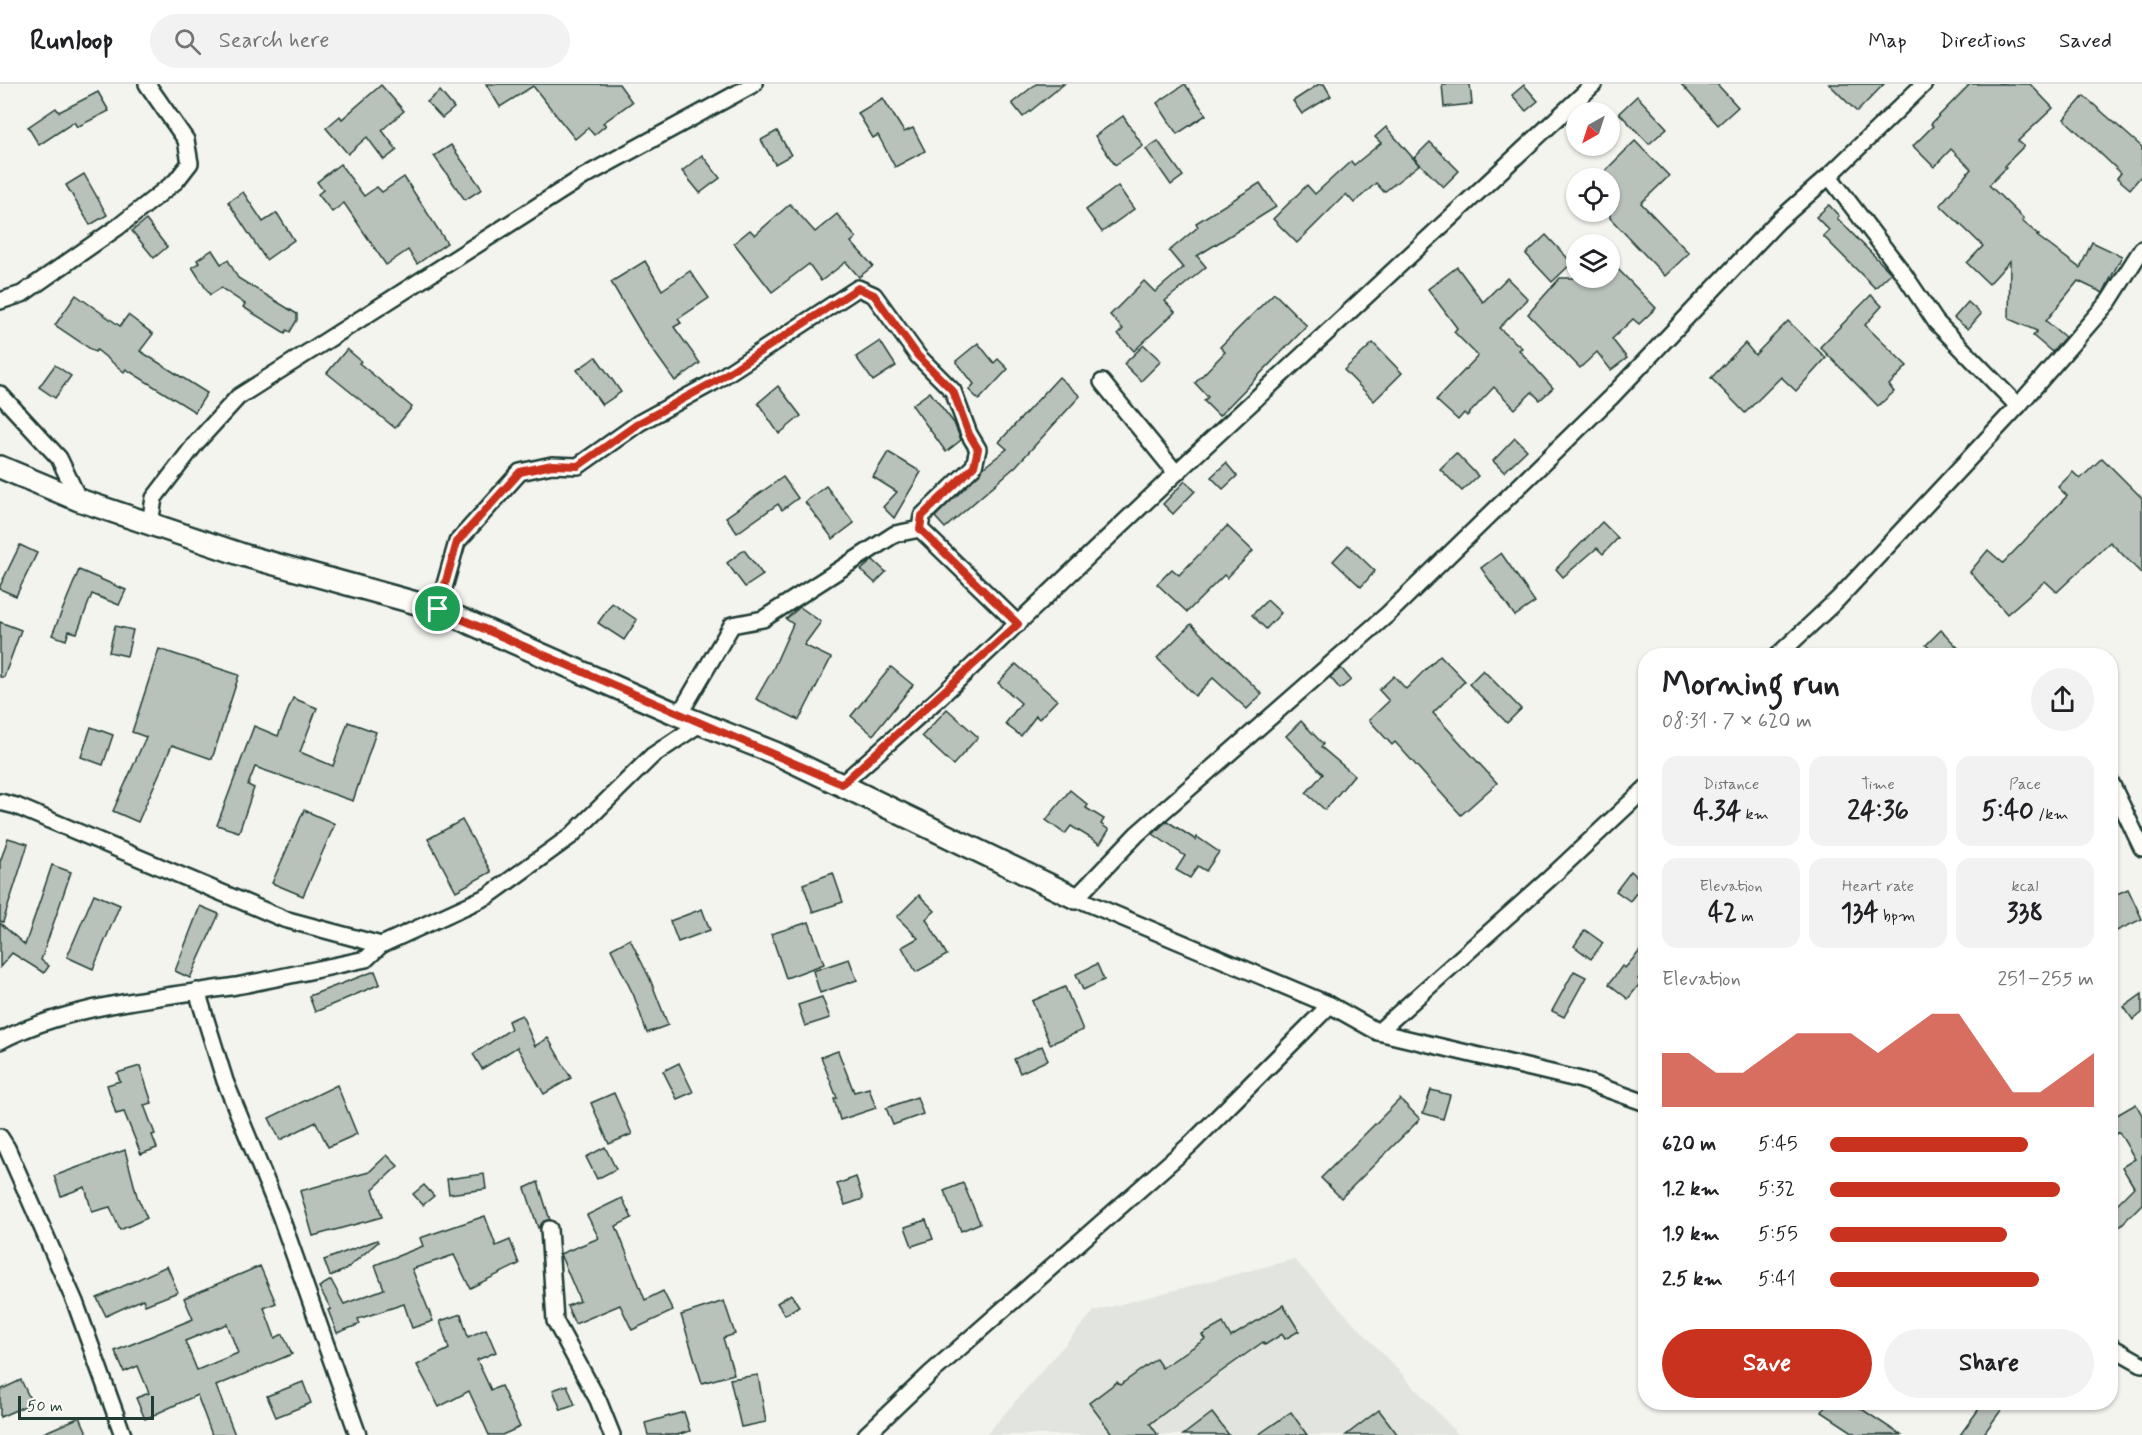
<!DOCTYPE html>
<html lang="en">
<head>
<meta charset="utf-8">
<style>
	:root { --surface:#fff; --page:#f2f2f2; --text:#202124; --muted:#757577; --line:#e0e0e0; --accent:#c8321e }
	body { margin:0; font-family:Mynerve,sans-serif; background:var(--page); color:var(--text); height:100vh; display:flex; flex-direction:column; font-size:22px; white-space:nowrap }
	* { box-sizing:border-box; margin:0 }
	p { font-size:20px; color:var(--muted) }
	.icon { flex:none; width:33px; height:33px; fill:none; stroke:currentColor; stroke-width:2; stroke-linecap:round; stroke-linejoin:round }
	.map { position:relative; flex:1; overflow:hidden }
	.sheet { position:absolute; left:1638px; top:564px; width:480px; height:762px; display:flex; flex-direction:column; background:var(--surface); border-radius:24px; box-shadow:0 2px 4px #0004 }
	.sheet>* { flex:none }
	.needle { width:39px; rotate:219deg }
	.controls { position:absolute; left:1566px; top:18px; display:grid; gap:12px }
	.controls a { display:grid; place-items:center; width:54px; height:54px; border-radius:50%; background:var(--surface); box-shadow:0 2px 4px #0004; font-size:30px }
	.scale { position:absolute; left:18px; bottom:15px; width:136px; box-sizing:border-box; padding-left:6px; border:3px solid #1f3d34; border-top:0; font-size:16px; line-height:21px; white-space:nowrap; color:#1f3d34; -webkit-text-stroke:4px #fdfcf7; paint-order:stroke }
	.pin { position:absolute; display:grid; place-items:center; width:51px; height:51px; color:#fff; margin:-26px; border:3px solid #fff; border-radius:50%; box-shadow:0 2px 6px #0007 }
	.round { display:grid; place-items:center; flex:none; width:63px; height:63px; border-radius:32px; background:var(--page) }
	.headline { display:flex; align-items:center; justify-content:space-between; height:102px; padding:0 24px }
	h1 { font-size:33px; font-weight:700; line-height:45px }
	.metrics { display:grid; grid-template-columns:repeat(3,1fr); gap:9px; height:102px; padding:6px 24px }
	.metrics div { display:grid; align-content:center; border-radius:15px; background:var(--page); text-align:center }
	.metrics b { font-size:26px; font-weight:700 }
	.metrics small { font-size:16px; font-weight:400 }
	.metrics p { font-size:16px }
	.chart { height:168px; padding:12px 24px }
	.chart p { display:flex; justify-content:space-between }
	.chart svg { width:100%; height:108px; margin-top:6px; fill:var(--accent); opacity:.7 }
	.action { display:flex; gap:12px; margin-top:auto; padding:12px 24px }
	.action a { flex:1; height:69px; border-radius:36px; background:var(--accent); color:#fff; font-size:24px; font-weight:700; line-height:69px; text-align:center }
	.action a+a { background:var(--page); color:var(--text) }
	ul { padding:0 24px; list-style:none; font-size:20px }
	li { display:grid; grid-template-columns:96px 72px 1fr; align-items:center; height:45px }
	li i { height:15px; border-radius:8px; background:var(--accent) }
	header { display:flex; align-items:center; gap:36px; box-sizing:border-box; height:84px; padding:0 30px; background:var(--surface); border-bottom:2px solid var(--line) }
	header strong { font-size:28px }
	nav { display:flex; gap:33px; margin-inline-start:auto; font-size:21px }
	.search { width:420px; height:54px; background:var(--page); display:flex; align-items:center; gap:15px; box-sizing:border-box; padding:0 21px; border-radius:33px; color:var(--muted); font-size:22px }
	.map>svg:first-child { display:block }
	.built { fill:#e2e5df }
	.building { fill:#b9c1bb; stroke:#1f3d34; stroke-width:1.5; fill-rule:evenodd }
	.lines { fill:none; stroke-linecap:round; stroke-linejoin:round }
	.street-casing { stroke:#1f3d34; stroke-width:20 }
	.secondary-casing { stroke:#1f3d34; stroke-width:26 }
	.street { stroke:#fdfcf7; stroke-width:15 }
	.secondary { stroke:#fdfcf7; stroke-width:21 }
	.route-casing { stroke:#fff; stroke-width:12 }
	.route { stroke:#c8321e; stroke-width:8 }
</style>
</head>
<body>
<header>
<strong>Runloop</strong>
<div class="search"><svg class="icon" aria-label="search" viewBox="0 0 24 24"><circle cx="10" cy="10" r="6"/><path d="M15 15l6 6"/></svg>Search here</div>
<nav><a>Map</a><a>Directions</a><a>Saved</a></nav>
</header>
<div class="map">
<svg width="2142" height="1351" viewBox="0 0 2142 1351">
	<rect width="100%" height="100%" fill="#f4f4ef"/>
	<filter id="ink" filterUnits="userSpaceOnUse"><feTurbulence type="fractalNoise" baseFrequency=".0167" numOctaves="2"/><feDisplacementMap in="SourceGraphic" scale="12" xChannelSelector="R" yChannelSelector="G"/><feConvolveMatrix kernelMatrix="1 2 1 2 8 2 1 2 1" color-interpolation-filters="sRGB"/></filter>
	<g filter="url(#ink)">
		<polygon class="built" points="1294,1175 1459,1351 986,1351 1094,1227"/>
		<g class="building">
			<polygon points="486,0 619,0 632,18 603,39 606,41 594,51 588,44 575,55 533,2 500,23"/>
			<polygon points="1036,0 1064,0 1023,33 1012,19"/>
			<polygon points="1185,0 1206,31 1177,50 1157,19"/>
			<polygon points="1319,0 1324,0 1331,12 1302,30 1293,17"/>
			<polygon points="1442,0 1470,0 1472,20 1444,23"/>
			<polygon points="1681,0 1717,0 1738,23 1718,41"/>
			<polygon points="1829,0 1884,0 1857,28"/>
			<polygon points="1970,0 2030,0 2053,24 2018,57 2024,62 2004,82 2006,84 1989,101 2024,135 2022,137 2039,151 2037,152 2080,184 2092,158 2122,172 2103,209 2078,197 2046,237 2065,253 2052,268 2033,252 2037,247 2009,235 2010,177 1989,200 1967,179 1983,162 1940,121 1971,85 1951,65 1934,83 1913,62 1933,42 1931,40"/>
			<polygon points="381,1 404,27 382,46 397,66 384,76 367,53 348,70 326,44 340,32 342,35"/>
			<polygon points="1524,1 1538,17 1526,27 1512,11"/>
			<polygon points="440,7 454,24 442,34 427,18"/>
			<polygon points="98,8 109,27 77,43 74,38 39,61 28,43 56,24 59,28"/>
			<polygon points="1637,12 1667,44 1649,60 1619,29"/>
			<polygon points="2084,12 2142,63 2142,91 2130,105 2117,94 2121,89 2064,35"/>
			<polygon points="883,14 904,48 913,44 925,67 895,83 878,51 873,54 858,29"/>
			<polygon points="1123,32 1143,62 1115,81 1095,52"/>
			<polygon points="1386,43 1419,81 1384,108 1376,99 1354,119 1346,110 1297,159 1273,135 1307,101 1315,110 1351,77 1354,81 1381,59 1375,53"/>
			<polygon points="777,47 791,71 775,80 761,56"/>
			<polygon points="1158,57 1183,92 1171,101 1146,65"/>
			<polygon points="1635,57 1669,92 1641,119 1689,169 1665,192 1610,134 1610,94 1598,94"/>
			<polygon points="1430,58 1459,87 1443,103 1414,74"/>
			<polygon points="451,61 482,105 465,116 434,72"/>
			<polygon points="702,71 720,94 700,109 682,87"/>
			<polygon points="340,80 364,112 377,103 382,108 404,93 447,159 417,180 408,166 386,181 344,119 332,128 318,110 323,106 317,98"/>
			<polygon points="84,90 107,131 90,141 66,101"/>
			<polygon points="1260,99 1276,123 1197,172 1206,183 1165,217 1175,228 1134,267 1118,250 1123,245 1110,231 1144,197 1155,208 1183,184 1169,167 1198,143 1196,139"/>
			<polygon points="1118,102 1134,125 1102,148 1086,126"/>
			<polygon points="243,108 263,138 277,129 294,156 266,176 228,118"/>
			<polygon points="790,120 815,148 837,130 856,154 851,158 873,182 859,193 846,178 821,197 809,180 772,208 734,159 750,146 755,151"/>
			<polygon points="1829,121 1839,132 1837,134 1891,189 1875,204 1823,152 1829,146 1816,133"/>
			<polygon points="146,136 167,163 154,174 132,147"/>
			<polygon points="1546,151 1572,179 1552,198 1526,170"/>
			<polygon points="212,166 221,180 228,176 238,194 297,230 297,236 290,248 287,246 285,249 243,223 245,220 221,204 210,211 192,183 199,179 197,176"/>
			<polygon points="645,177 662,206 690,187 709,214 678,235 681,239 674,243 700,279 675,297 645,255 611,198"/>
			<polygon points="1610,177 1656,224 1639,240 1633,235 1612,255 1627,274 1611,286 1597,268 1580,284 1528,230 1560,194 1610,194"/>
			<polygon points="1457,183 1483,218 1507,194 1528,215 1499,244 1522,264 1519,266 1553,304 1540,316 1532,308 1515,325 1494,303 1467,332 1464,329 1458,336 1436,316 1478,272 1454,248 1457,244 1428,205"/>
			<polygon points="1274,209 1307,242 1219,332 1204,317 1208,313 1195,299 1225,268 1220,263"/>
			<polygon points="76,211 120,242 128,231 153,250 140,267 207,309 195,328 126,285 124,288 97,266 95,268 55,241"/>
			<polygon points="1871,211 1882,222 1865,241 1907,282 1889,301 1894,308 1878,322 1820,263"/>
			<polygon points="1968,218 1981,230 1968,245 1954,234"/>
			<polygon points="1788,237 1826,274 1796,307 1781,293 1745,329 1711,294 1745,259 1755,271"/>
			<polygon points="880,257 896,282 873,297 856,273"/>
			<polygon points="978,259 994,279 998,275 1008,285 979,316 969,306 974,300 956,277"/>
			<polygon points="1373,259 1402,289 1374,317 1344,286"/>
			<polygon points="1144,261 1161,277 1141,297 1124,280"/>
			<polygon points="347,265 361,277 359,279 412,323 395,344 327,289"/>
			<polygon points="596,273 621,308 602,321 577,286"/>
			<polygon points="55,281 71,292 55,314 39,303"/>
			<polygon points="1059,293 1080,312 1016,382 945,444 935,433 983,384 1007,365 999,358"/>
			<polygon points="778,302 801,332 779,350 758,319"/>
			<polygon points="930,308 954,339 961,356 946,368 912,321"/>
			<polygon points="1515,354 1527,366 1504,388 1493,377"/>
			<polygon points="888,368 921,388 894,434 883,423 897,408 873,393"/>
			<polygon points="1456,369 1478,392 1462,407 1440,385"/>
			<polygon points="2102,374 2142,414 2142,490 2110,458 2057,508 2045,497 2007,530 1970,488 1988,466 2003,479 2067,412 2058,403 2073,388 2080,395"/>
			<polygon points="1226,379 1237,392 1223,405 1211,393"/>
			<polygon points="783,393 798,414 782,426 778,420 737,449 726,433"/>
			<polygon points="1185,397 1195,407 1173,430 1163,420"/>
			<polygon points="826,402 854,439 833,455 805,418"/>
			<polygon points="1602,438 1618,454 1603,470 1597,464 1563,493 1556,485"/>
			<polygon points="1227,442 1253,467 1227,494 1224,491 1187,528 1157,500 1172,485 1179,491"/>
			<polygon points="20,461 37,469 16,512 0,505 0,502"/>
			<polygon points="1348,461 1375,487 1361,503 1333,477"/>
			<polygon points="744,466 763,491 745,503 727,479"/>
			<polygon points="1501,469 1535,518 1515,532 1481,484"/>
			<polygon points="873,476 886,488 875,499 861,486"/>
			<polygon points="79,486 126,506 119,521 92,510 77,549 69,547 66,556 52,551"/>
			<polygon points="1267,516 1281,529 1266,545 1252,531"/>
			<polygon points="612,519 637,536 624,556 598,539"/>
			<polygon points="800,523 821,538 804,561 831,574 799,636 756,615 773,585 793,540 786,535"/>
			<polygon points="0,538 21,546 4,593 0,593"/>
			<polygon points="1191,540 1262,610 1247,625 1213,594 1195,612 1157,574"/>
			<polygon points="115,542 133,546 127,572 109,568"/>
			<polygon points="1941,546 1966,572 1923,572 1930,565 1926,561"/>
			<polygon points="159,565 239,591 212,675 172,661 138,738 113,727 146,653 132,648"/>
			<polygon points="1440,571 1465,597 1433,629 1497,699 1461,731 1395,658 1392,661 1369,636 1389,617 1379,606 1394,592 1406,605"/>
			<polygon points="1016,580 1057,616 1039,635 1036,632 1021,652 1005,640 1021,619 998,599"/>
			<polygon points="891,583 913,601 873,651 851,632"/>
			<polygon points="1341,584 1351,596 1340,605 1330,593"/>
			<polygon points="1483,586 1521,625 1507,639 1469,600"/>
			<polygon points="293,614 317,624 300,668 333,682 348,638 376,648 353,717 255,683 248,701 254,704 239,748 217,741 254,642 278,652"/>
			<polygon points="947,625 978,653 953,681 922,652"/>
			<polygon points="1301,637 1323,660 1321,663 1354,691 1325,726 1306,709 1323,690 1286,652"/>
			<polygon points="91,643 113,651 103,681 81,673"/>
			<polygon points="1070,706 1088,721 1086,724 1104,735 1101,740 1109,746 1100,760 1071,742 1065,750 1046,736"/>
			<polygon points="304,726 335,740 303,812 272,799"/>
			<polygon points="462,736 491,788 456,807 428,755"/>
			<polygon points="1167,737 1196,756 1197,753 1219,768 1206,787 1198,782 1190,794 1176,786 1185,772 1153,750"/>
			<polygon points="8,754 28,760 3,838 0,837 0,778"/>
			<polygon points="52,781 71,788 41,876 49,882 44,889 12,869 0,883 0,839 25,861"/>
			<polygon points="1631,787 1644,799 1630,817 1616,807"/>
			<polygon points="833,789 843,818 813,828 803,800"/>
			<polygon points="2128,805 2142,835 2110,850 2110,813"/>
			<polygon points="94,810 120,821 93,885 67,873"/>
			<polygon points="919,811 935,827 926,835 947,871 916,888 902,863 918,854 897,833"/>
			<polygon points="200,822 219,830 190,894 175,887"/>
			<polygon points="702,825 710,846 678,858 670,837"/>
			<polygon points="809,838 824,880 786,894 771,850"/>
			<polygon points="1585,846 1603,859 1591,875 1574,862"/>
			<polygon points="630,855 650,895 668,941 647,949 634,912 611,865"/>
			<polygon points="1646,860 1646,886 1638,895 1642,897 1628,915 1609,900 1622,882 1625,884"/>
			<polygon points="849,875 857,896 820,909 813,887"/>
			<polygon points="1097,880 1104,896 1083,906 1076,890"/>
			<polygon points="375,887 380,900 315,928 309,912"/>
			<polygon points="1574,887 1586,893 1564,933 1552,927"/>
			<polygon points="1065,903 1083,946 1050,960 1032,917"/>
			<polygon points="2142,910 2142,929 2133,936 2124,923"/>
			<polygon points="822,913 830,934 805,942 798,921"/>
			<polygon points="522,931 535,962 548,954 571,994 544,1010 517,963 482,985 473,970 511,945 508,937"/>
			<polygon points="1042,962 1048,976 1020,989 1014,975"/>
			<polygon points="838,967 854,1008 869,1004 876,1024 840,1036 834,1015 837,1014 821,973"/>
			<polygon points="679,979 693,1008 677,1015 663,987"/>
			<polygon points="140,982 152,1019 144,1021 155,1050 152,1051 157,1064 141,1070 124,1028 116,1030 107,1001 120,997 117,989"/>
			<polygon points="337,1001 357,1050 328,1063 316,1038 280,1056 269,1034"/>
			<polygon points="1431,1006 1450,1011 1443,1035 1423,1029"/>
			<polygon points="614,1009 632,1050 609,1060 591,1019"/>
			<polygon points="917,1013 923,1030 893,1041 886,1024"/>
			<polygon points="1400,1015 1420,1035 1341,1114 1321,1094"/>
			<polygon points="2136,1020 2142,1031 2142,1120 2120,1142 2110,1133 2110,1127 2134,1103 2122,1083 2135,1075 2119,1048 2110,1054 2110,1035"/>
			<polygon points="605,1063 616,1085 597,1095 586,1073"/>
			<polygon points="125,1066 137,1112 147,1134 120,1146 110,1123 92,1128 85,1103 61,1112 54,1092"/>
			<polygon points="387,1071 398,1082 373,1105 382,1133 313,1152 300,1107 369,1088"/>
			<polygon points="484,1090 486,1105 449,1110 447,1095"/>
			<polygon points="856,1093 863,1115 845,1121 837,1100"/>
			<polygon points="538,1098 550,1136 544,1137 538,1144 525,1104"/>
			<polygon points="963,1099 980,1139 961,1147 944,1107"/>
			<polygon points="424,1101 434,1112 423,1121 413,1110"/>
			<polygon points="622,1114 632,1134 616,1142 645,1216 663,1207 673,1227 632,1246 620,1221 575,1240 567,1222 580,1217 560,1170 599,1154 587,1131"/>
			<polygon points="485,1132 496,1162 510,1156 519,1180 470,1204 454,1171 412,1185 433,1237 412,1244 404,1220 358,1235 360,1240 337,1249 328,1226 331,1225 319,1203 331,1196 344,1220 384,1205 375,1181 423,1162 420,1154"/>
			<polygon points="926,1136 933,1155 912,1162 905,1143"/>
			<polygon points="377,1156 378,1158 345,1186 330,1192 324,1176"/>
			<polygon points="167,1182 178,1208 145,1221 143,1215 106,1232 97,1214"/>
			<path d="M 260,1182 L 276,1219 L 264,1224 L 275,1254 L 283,1250 L 292,1270 L 216,1302 L 235,1351 L 212,1351 L 197,1311 L 145,1335 L 136,1314 L 149,1309 L 138,1282 L 124,1288 L 115,1267 L 193,1235 L 184,1214 ZM 227,1240 L 238,1269 L 197,1286 L 185,1257 Z"/>
			<polygon points="791,1210 799,1222 785,1231 777,1219"/>
			<polygon points="724,1217 735,1250 723,1254 734,1290 702,1299 681,1231"/>
			<polygon points="1283,1221 1299,1247 1285,1255 1282,1250 1265,1261 1263,1258 1184,1314 1150,1340 1158,1351 1113,1351 1089,1319 1117,1298 1120,1301 1156,1275 1162,1284 1205,1255 1202,1251 1223,1239 1231,1253"/>
			<polygon points="461,1230 468,1253 486,1245 496,1268 477,1276 491,1306 501,1302 520,1343 502,1351 489,1351 469,1307 439,1323 417,1281 449,1265 440,1237"/>
			<polygon points="758,1291 766,1338 741,1343 730,1295"/>
			<polygon points="21,1296 32,1319 0,1333 0,1306"/>
			<polygon points="303,1298 311,1319 276,1333 267,1312"/>
			<polygon points="567,1301 575,1321 561,1326 553,1306"/>
			<polygon points="1828,1318 1851,1318 1901,1351 1857,1351 1822,1328"/>
			<polygon points="1984,1318 2007,1318 1983,1351 1960,1351"/>
			<polygon points="1379,1326 1398,1351 1346,1351"/>
			<polygon points="684,1328 690,1347 677,1351 648,1351 645,1339"/>
			<polygon points="1291,1328 1307,1351 1258,1351"/>
			<polygon points="1212,1329 1229,1351 1183,1351"/>
			<polygon points="80,1333 88,1351 39,1351"/>
		</g>
		<g class="lines">
			<g class="street-casing">
				<g id="street">
					<polyline points="1829,92 1903,189 1936,238 2018,322"/>
					<polyline points="0,217 22,210 118,143 176,97 190,79 186,56 147,0"/>
					<polyline points="1102,298 1176,389"/>
					<polyline points="0,310 59,374 79,416"/>
					<polyline points="150,440 154,414 196,359 238,313 583,93 754,0"/>
					<polyline points="438,525 457,458 520,388 552,381 578,382 639,339 714,298 858,204 874,211 918,272 953,307 969,350 978,365 974,382 922,432 920,445 1018,540"/>
					<polyline points="1777,572 1838,515 2018,322 2109,217 2142,165"/>
					<polyline points="679,631 732,541 763,535 895,450 920,445"/>
					<polyline points="2110,697 2142,764"/>
					<polyline points="842,700 939,614 1176,389 1594,0"/>
					<polyline points="0,718 16,722 284,835 381,861"/>
					<polyline points="197,907 225,997 280,1131 358,1351"/>
					<polyline points="1378,948 1549,795 1646,704"/>
					<path d="M 0,957 C 71,920 158,914 236,902 C 279,894 323,884 366,875 L 381,861 L 488,812 L 571,752 L 652,672 L 701,639"/>
					<polyline points="1646,1019 1581,996 1378,948 1330,921 1076,814 1137,750 1388,530 1611,313 1777,138 1829,92 1924,0"/>
					<polyline points="0,1053 7,1064 75,1218 123,1351"/>
					<polyline points="549,1145 555,1237 598,1316 612,1351"/>
					<polyline points="2110,1262 2142,1280"/>
					<polyline points="866,1351 930,1290 1191,1060 1330,921"/>
				</g>
			</g>
			<g class="secondary-casing">
				<polyline id="secondary" points="0,383 79,416 246,472 438,525 679,631 775,669 1076,814"/>
			</g>
			<use href="#street" class="street"/>
			<use href="#secondary" class="secondary"/>
		</g>
	</g>
	<g class="lines" filter="url(#ink)">
		<g class="route-casing">
			<polygon id="route" points="858,204 874,211 918,272 953,307 969,350 978,365 974,382 922,432 920,445 1018,540 842,700 438,525 457,458 520,388 552,381 578,382 639,339 714,298"/>
		</g>
		<use href="#route" class="route"/>
	</g>
</svg>
<div class="controls">
<a><svg class="needle" viewBox="-14 -14 28 28"><path d="M0-13l5 13h-10z" fill="#e53935"/><path d="M0 13l5-13h-10z" fill="#757577"/></svg></a>
<a><svg class="icon" aria-label="locate" viewBox="0 0 24 24"><circle cx="12" cy="12" r="6"/><path d="M12 2v4M12 18v4M2 12h4M18 12h4"/></svg></a>
<a><svg class="icon" aria-label="layers" viewBox="0 0 24 24"><path d="M12 4l9 5-9 5-9-5zM3 14l9 5 9-5"/></svg></a>
</div>
<div class="scale">50 m</div>
<div class="pin" style="left:438px;top:525px;background:#1e9e55"><svg class="icon" aria-label="arrive" viewBox="0 0 24 24"><path d="M6 21V4h12l-3 4 3 4H6"/></svg></div>
<section class="sheet">
<div class="headline"><div><h1>Morning run</h1><p>08:31 · 7 × 620 m</p></div><a class="round"><svg class="icon" aria-label="share" viewBox="0 0 24 24"><path d="M12 15V3M7 8l5-5 5 5M5 13v7h14v-7"/></svg></a></div>
<div class="metrics">
<div><p>Distance</p><b>4.34<small> km</small></b></div>
<div><p>Time</p><b>24:36</b></div>
<div><p>Pace</p><b>5:40<small> /km</small></b></div>
</div>
<div class="metrics">
<div><p>Elevation</p><b>42<small> m</small></b></div>
<div><p>Heart rate</p><b>134<small> bpm</small></b></div>
<div><p>kcal</p><b>338</b></div>
</div>
<div class="chart"><p><span>Elevation</span>251–255 m</p>
<svg viewBox="0 0 160 44" preserveAspectRatio="none"><path d="M0 44V22L10 22L20 30L30 30L40 22L50 14L60 14L70 14L80 22L90 14L100 6L110 6L120 22L130 38L140 38L150 30L160 22V44z"/></svg>
</div>
<ul>
<li><b>620 m</b>5:45<i style="width:75%"></i></li>
<li><b>1.2 km</b>5:32<i style="width:87%"></i></li>
<li><b>1.9 km</b>5:55<i style="width:67%"></i></li>
<li><b>2.5 km</b>5:41<i style="width:79%"></i></li>
</ul>
<div class="action"><a>Save</a><a>Share</a></div>
</section>
</div>
</body>
</html>
